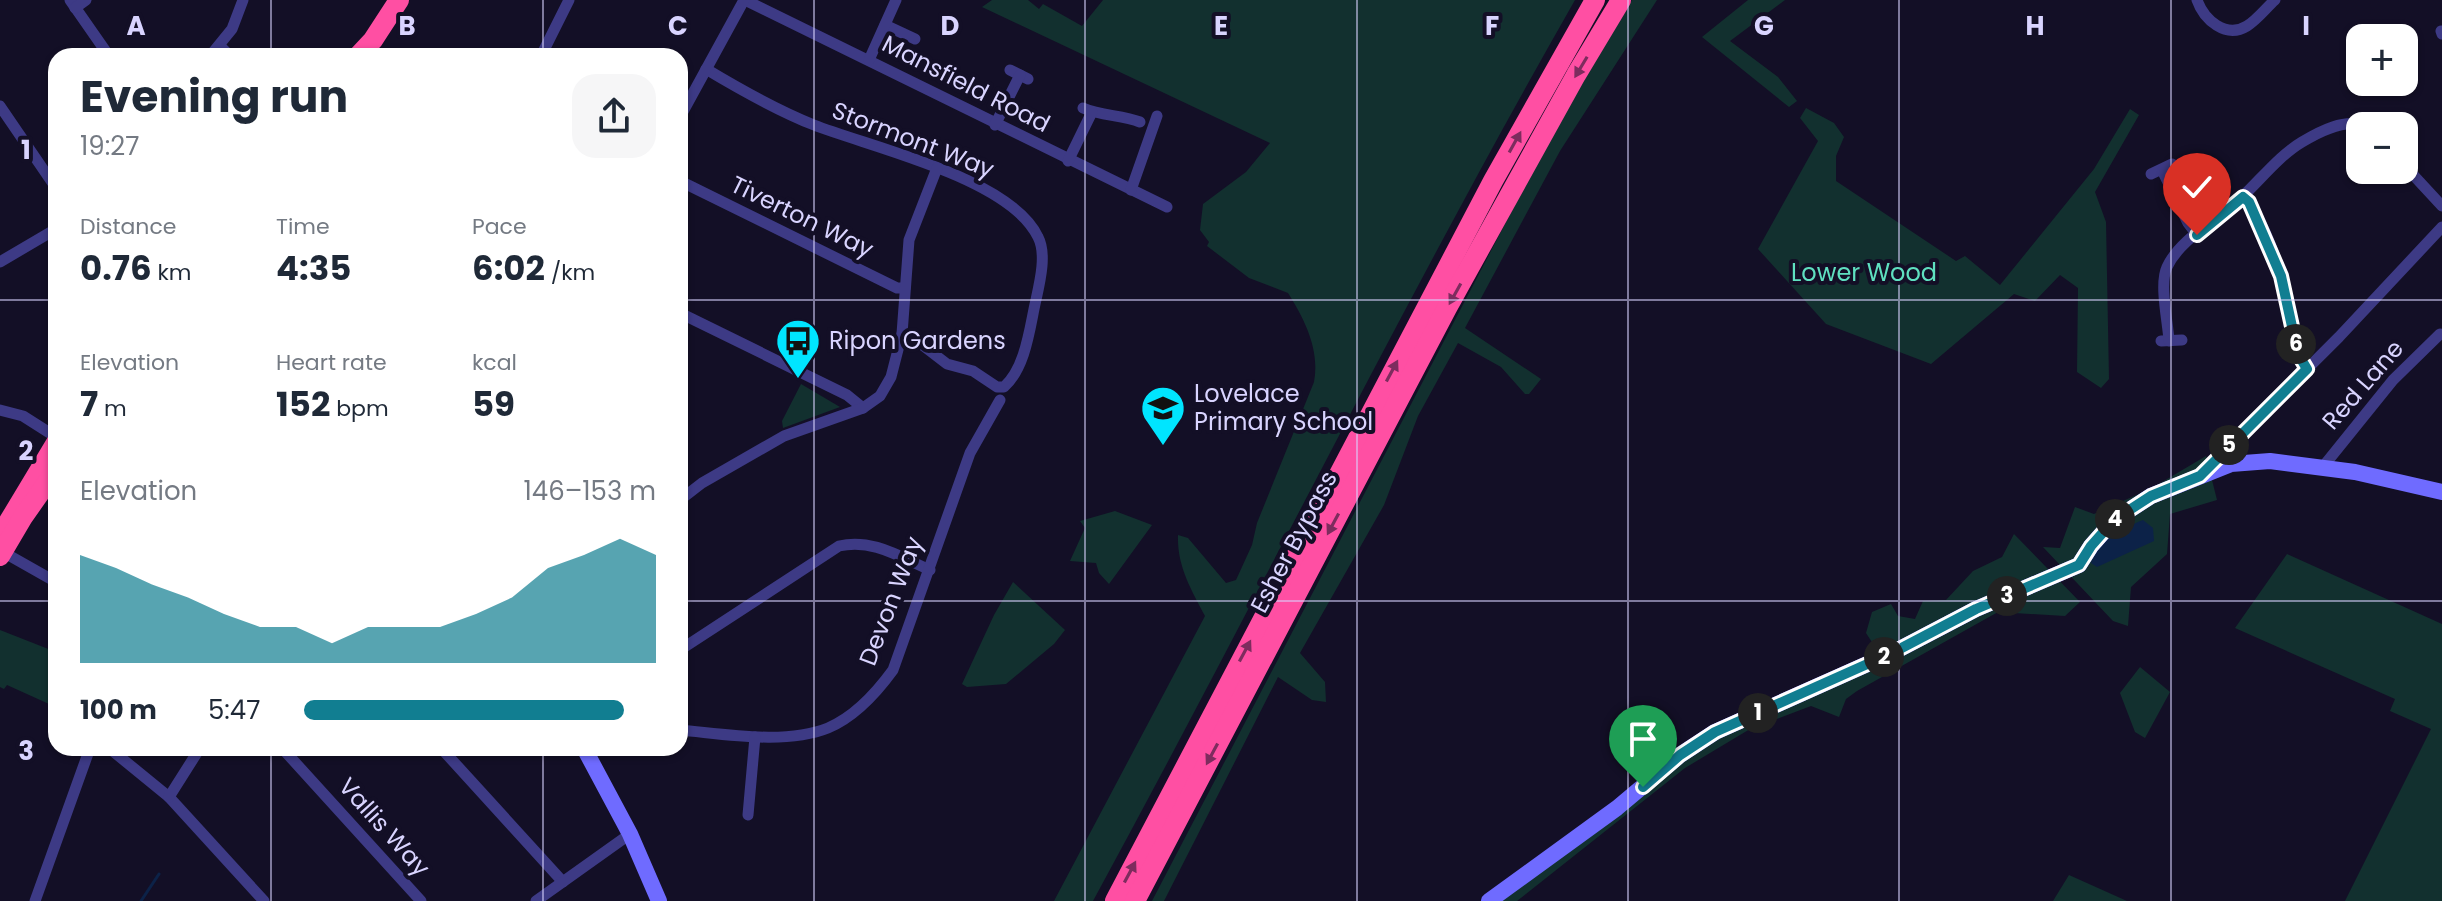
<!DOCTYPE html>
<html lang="en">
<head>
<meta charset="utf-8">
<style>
	:root { --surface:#fff; --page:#f6f6f7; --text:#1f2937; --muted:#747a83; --accent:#117e91 }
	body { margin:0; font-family:Poppins,sans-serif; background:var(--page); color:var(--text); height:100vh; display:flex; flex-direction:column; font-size:30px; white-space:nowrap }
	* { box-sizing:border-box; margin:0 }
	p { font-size:26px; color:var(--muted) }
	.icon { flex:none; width:44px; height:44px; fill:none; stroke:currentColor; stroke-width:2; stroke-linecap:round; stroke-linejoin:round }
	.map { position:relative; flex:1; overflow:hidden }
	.sheet { position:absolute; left:48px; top:48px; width:640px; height:708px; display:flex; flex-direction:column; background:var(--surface); border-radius:24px; box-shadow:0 2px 6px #0004 }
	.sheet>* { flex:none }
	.fabs { position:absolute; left:2346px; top:24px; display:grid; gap:16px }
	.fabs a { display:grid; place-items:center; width:72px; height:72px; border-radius:16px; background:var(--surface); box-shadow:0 2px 6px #0004; font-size:40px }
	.pin { position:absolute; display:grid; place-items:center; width:68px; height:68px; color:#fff; margin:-82px -34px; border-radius:50% 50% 50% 0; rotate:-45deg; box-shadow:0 0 8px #0007 }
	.pin .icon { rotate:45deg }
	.km { position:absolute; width:40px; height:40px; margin:-20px; border-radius:50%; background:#222; color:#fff; font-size:22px; line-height:40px; text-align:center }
	.round { display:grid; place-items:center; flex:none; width:84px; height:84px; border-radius:24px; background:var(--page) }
	.summary { display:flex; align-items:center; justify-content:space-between; height:136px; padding:0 32px }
	h1 { font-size:44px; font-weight:700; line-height:60px }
	.figures { display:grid; grid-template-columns:repeat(3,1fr); gap:12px; height:136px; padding:8px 32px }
	.figures div { display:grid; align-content:center }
	.figures b { font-size:34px; font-weight:700 }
	.figures small { font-size:22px; font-weight:400 }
	.figures p { font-size:22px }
	.chart { height:224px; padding:16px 32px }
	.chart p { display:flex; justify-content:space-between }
	.chart svg { width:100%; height:144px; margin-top:8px; fill:var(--accent); opacity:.7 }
	ul { padding:0 32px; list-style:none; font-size:26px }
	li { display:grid; grid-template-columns:128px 96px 1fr; align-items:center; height:60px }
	li i { height:20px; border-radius:10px; background:var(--accent) }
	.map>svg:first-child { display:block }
	.green { fill:#12302f }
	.water { fill:#0c2248 }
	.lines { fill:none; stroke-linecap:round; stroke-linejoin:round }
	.stream { stroke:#0c2248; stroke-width:3 }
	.street { stroke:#3d3a85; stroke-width:11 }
	.secondary { stroke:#6f6bff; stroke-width:16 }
	.highway { stroke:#ff4fa3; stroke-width:20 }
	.oneway { fill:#7d2c5e }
	.route-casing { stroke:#fff; stroke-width:16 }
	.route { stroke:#117e91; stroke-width:10 }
	.grid { fill:none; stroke:#d9d4ff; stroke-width:2; stroke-opacity:0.55 }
	.labels { text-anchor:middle; stroke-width:8; stroke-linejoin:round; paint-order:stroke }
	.street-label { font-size:24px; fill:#d9d4ff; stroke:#130f26 }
	.park-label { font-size:24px; fill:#5fe0c0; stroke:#130f26 }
	.poi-label { font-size:24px; fill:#d9d4ff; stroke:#130f26; text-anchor:start }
	.grid-label { font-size:26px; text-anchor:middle; font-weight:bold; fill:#d9d4ff; stroke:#130f26; stroke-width:8; stroke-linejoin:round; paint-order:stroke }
</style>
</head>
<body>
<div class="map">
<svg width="2442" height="901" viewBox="0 0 2442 901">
	<rect width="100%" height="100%" fill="#130f26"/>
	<g class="green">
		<path d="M 992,0 L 1028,0 L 1039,9 L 1043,4 L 1082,26 L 1103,0 L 1575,0 C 1406,296 1256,602 1093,901 L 1054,901 L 1205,616 C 1191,589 1177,566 1178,535 L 1188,538 L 1226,583 L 1236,580 L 1252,545 L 1257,523 L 1314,382 C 1320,350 1305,320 1288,293 L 1249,278 L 1207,246 L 1209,242 L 1200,230 L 1203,204 L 1246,172 L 1270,143 L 982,7 Z"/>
		<polygon points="1632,0 1657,0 1560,151 1465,328 1541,379 1529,394 1525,394 1501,367 1458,343 1418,416 1384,505 1300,653 1325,682 1326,702 1312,700 1278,677 1164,901 1152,901 1554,130"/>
		<polygon points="1748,0 1785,0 1730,41 1778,77 1797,101 1789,107 1702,37"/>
		<polygon points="1806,108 1834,123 1844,137 1836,156 1836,181 1956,261 1965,256 2000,285 2094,169 2130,109 2139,115 2095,192 2106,222 2109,379 2101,388 2077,372 2078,288 2060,275 2035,301 2014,294 1931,364 1826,324 1758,249 1818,141 1800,118"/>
		<polygon points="801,384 840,407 783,428 782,421"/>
		<polygon points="2206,456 2217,500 2170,514 2167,554 2131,587 2128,626 2113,621 2043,547 2060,548 2075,507 2094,514 2152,488"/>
		<polygon points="1115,511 1152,525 1109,584 1099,573 1096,563 1070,561 1085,528 1080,521"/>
		<polygon points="2014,534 2080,602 2065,616 1998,612 1857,691 1846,699 1839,717 1811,706 1750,729 1685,768 1517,901 1501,901 1679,764 1721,736 1885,662 1866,633 1872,612 1891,604 1898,616 1915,619 1923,601 1946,600 1973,571 2002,557"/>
		<polygon points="2287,554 2442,624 2442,901 2345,901 2431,729 2390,711 2395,699 2235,628"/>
		<polygon points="1013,582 1065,630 1054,644 1006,684 967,687 962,684 994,615"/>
		<polygon points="0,630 56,652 56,681 49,704 7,685 4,689 0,687"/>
		<polygon points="2140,667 2170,692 2145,738 2135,732 2120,693"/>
		<polygon points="2069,875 2127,901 2053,901"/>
	</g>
	<path class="water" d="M 2143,520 L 2153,528 L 2154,541 L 2097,567 L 2091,563 C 2101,538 2119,530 2143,520 Z"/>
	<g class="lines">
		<polyline class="stream" points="141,901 159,874"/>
		<g class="street">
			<polyline points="70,0 109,56"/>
			<polyline points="745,0 1167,207"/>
			<path d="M 2197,0 C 2204,20 2226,39 2247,26 C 2257,20 2266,8 2275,0"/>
			<polyline points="75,8 86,0"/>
			<polyline points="885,25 915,39"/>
			<polyline points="2441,31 2442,34"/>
			<polyline points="220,46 230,56"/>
			<polyline points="210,56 232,29 243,0"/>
			<polyline points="541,56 569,0"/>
			<polyline points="869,60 896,0"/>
			<path d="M 706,69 C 741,90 776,110 814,125 C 873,148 1010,178 1038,237 C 1048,256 1038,289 1034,309 C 1029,334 1024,369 1004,387 L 997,387 L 973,371 L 947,364 L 908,334 L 902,334"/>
			<polyline points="1010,70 1028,79"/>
			<polyline points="0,106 56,188"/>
			<path d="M 1083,108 C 1101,116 1122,115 1140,122"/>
			<polyline points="680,117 744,0"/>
			<polyline points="995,125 1020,75"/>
			<polyline points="1068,161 1092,112"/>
			<polyline points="2404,165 2442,206"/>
			<polyline points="2162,170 2188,223 2197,235"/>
			<polyline points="2151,174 2172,164"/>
			<polyline points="680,181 897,288 905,288"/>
			<polyline points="1131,190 1157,116"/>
			<path d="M 2243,197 C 2266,219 2285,284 2292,317 C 2296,335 2294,355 2307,369"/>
			<polyline points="0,262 56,229"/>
			<polyline points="680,313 847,395 863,408"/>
			<polyline points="2161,341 2182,340"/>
			<path d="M 2169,341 C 2168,322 2159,284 2167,267 C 2181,237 2220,219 2243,196 C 2262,178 2280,155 2302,142 C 2320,131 2345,118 2365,126"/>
			<polyline points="0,410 23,416 56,437"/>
			<polyline points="2322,468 2393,380 2440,334"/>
			<polyline points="2203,473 2339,337 2442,227"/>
			<polyline points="680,500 702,483 784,436 863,408 880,396 891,377 902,334 909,240 937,168"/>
			<polyline points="3,552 56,582"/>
			<path d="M 680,650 L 839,546 C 872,538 900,557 930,570"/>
			<path d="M 680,730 C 725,734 786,745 828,728 C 854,717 877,692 893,670 L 970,453 L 1000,400"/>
			<polyline points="109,748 169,797 264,901"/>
			<polyline points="282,748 421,901"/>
			<polyline points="441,748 563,882"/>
			<polyline points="169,797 200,748"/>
			<polyline points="748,815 755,737"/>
			<polyline points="35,901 90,748"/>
			<polyline points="536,901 630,834"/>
		</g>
		<g class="secondary">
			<polyline points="584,748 630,834 659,901"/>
			<polyline points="1489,901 1617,808 1680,755 1715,732 1892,653 1976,609 2079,565 2091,546 2114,520 2151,496 2231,464 2270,461 2355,472 2442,492"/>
		</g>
		<g class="highway">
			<polyline points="358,56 373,40 399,0"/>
			<polyline points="0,536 56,443"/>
			<polyline points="0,556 23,517 56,470"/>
			<polyline points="1115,901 1493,181 1595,0"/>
			<polyline points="1135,901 1447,308 1576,75 1621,0"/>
		</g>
	</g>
	<defs><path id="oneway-solid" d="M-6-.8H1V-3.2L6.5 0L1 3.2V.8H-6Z" transform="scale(2)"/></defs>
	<g class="oneway">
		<use href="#oneway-solid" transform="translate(1581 67) rotate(121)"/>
		<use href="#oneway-solid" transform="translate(1515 142) rotate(-61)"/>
		<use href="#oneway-solid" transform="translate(1455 294) rotate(119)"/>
		<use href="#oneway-solid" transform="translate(1392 371) rotate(-62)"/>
		<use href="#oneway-solid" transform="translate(1333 524) rotate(118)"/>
		<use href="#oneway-solid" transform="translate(1245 651) rotate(-62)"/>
		<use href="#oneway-solid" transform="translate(1212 754) rotate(118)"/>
		<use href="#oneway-solid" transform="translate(1130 872) rotate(-62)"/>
	</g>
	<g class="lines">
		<g class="route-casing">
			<polyline id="route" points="1643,787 1680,755 1715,732 1892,653 1976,609 2079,565 2091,546 2114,520 2151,496 2200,476 2307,369 2298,354 2281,276 2249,202 2243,197 2197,235"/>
		</g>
		<use href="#route" class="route"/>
	</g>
	<path class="grid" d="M 271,0 L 271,56M 543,0 L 543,56M 814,0 L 814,901M 1085,0 L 1085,901M 1357,0 L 1357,901M 1628,0 L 1628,901M 1899,0 L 1899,901M 2171,0 L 2171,901M 0,300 L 56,300M 680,300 L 2442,300M 0,601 L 56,601M 680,601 L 2442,601M 271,748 L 271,901M 543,748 L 543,901"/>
	<defs>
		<g id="bus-pin" transform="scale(2.3)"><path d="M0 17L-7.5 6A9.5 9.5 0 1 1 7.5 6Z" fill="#00e5ff" stroke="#130f26"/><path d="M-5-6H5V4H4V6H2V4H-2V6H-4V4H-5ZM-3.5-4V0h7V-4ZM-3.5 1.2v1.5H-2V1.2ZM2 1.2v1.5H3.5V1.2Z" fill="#111"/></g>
		<g id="school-pin" transform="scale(2.3)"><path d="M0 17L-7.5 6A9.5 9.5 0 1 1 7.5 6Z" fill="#00e5ff" stroke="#130f26"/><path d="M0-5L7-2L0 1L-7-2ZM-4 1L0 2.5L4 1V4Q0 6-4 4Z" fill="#111"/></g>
	</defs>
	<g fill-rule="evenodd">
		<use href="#bus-pin" x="798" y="341"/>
		<use href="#school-pin" x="1163" y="408"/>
	</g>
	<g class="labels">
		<g class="street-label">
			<text transform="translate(966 84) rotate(27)" y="8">Mansfield Road</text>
			<text transform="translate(913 140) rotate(21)" y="8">Stormont Way</text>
			<text transform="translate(802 217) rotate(26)" y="8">Tiverton Way</text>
			<text transform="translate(2363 385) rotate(-49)" y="8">Red Lane</text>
			<text transform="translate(1294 542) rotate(-62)" y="8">Esher Bypass</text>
			<text transform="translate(891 601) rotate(-69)" y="8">Devon Way</text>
			<text transform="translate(384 827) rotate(48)" y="8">Vallis Way</text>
		</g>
		<g class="park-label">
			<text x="1864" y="281">Lower Wood</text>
		</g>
		<g class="poi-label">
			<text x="829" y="349">Ripon Gardens</text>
			<text x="1194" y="402">Lovelace<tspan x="1194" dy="28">Primary School</tspan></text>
		</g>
	</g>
	<g class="grid-label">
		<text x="136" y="35">A</text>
		<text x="407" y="35">B</text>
		<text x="678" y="35">C</text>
		<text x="950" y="35">D</text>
		<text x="1221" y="35">E</text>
		<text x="1492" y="35">F</text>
		<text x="1764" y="35">G</text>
		<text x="2035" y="35">H</text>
		<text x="2306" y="35">I</text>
		<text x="26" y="159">1</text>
		<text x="26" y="460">2</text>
		<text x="26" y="760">3</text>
	</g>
</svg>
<div class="fabs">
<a>+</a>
<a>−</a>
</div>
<div class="pin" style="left:1643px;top:787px;background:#1e9e55"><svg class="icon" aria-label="arrive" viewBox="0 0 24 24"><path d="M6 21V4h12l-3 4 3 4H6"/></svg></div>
<div class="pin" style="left:2197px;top:235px;background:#d93025"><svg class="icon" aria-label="check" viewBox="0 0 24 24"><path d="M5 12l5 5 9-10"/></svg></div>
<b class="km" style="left:1758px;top:713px">1</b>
<b class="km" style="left:1884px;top:657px">2</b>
<b class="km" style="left:2007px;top:596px">3</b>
<b class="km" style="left:2115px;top:519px">4</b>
<b class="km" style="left:2229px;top:445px">5</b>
<b class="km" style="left:2296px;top:344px">6</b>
<section class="sheet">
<div class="summary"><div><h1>Evening run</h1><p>19:27</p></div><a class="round"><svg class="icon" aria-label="share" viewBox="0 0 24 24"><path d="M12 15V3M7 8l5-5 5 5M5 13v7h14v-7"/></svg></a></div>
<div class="figures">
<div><p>Distance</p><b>0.76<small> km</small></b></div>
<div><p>Time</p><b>4:35</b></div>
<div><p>Pace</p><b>6:02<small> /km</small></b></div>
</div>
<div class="figures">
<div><p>Elevation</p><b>7<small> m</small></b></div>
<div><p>Heart rate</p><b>152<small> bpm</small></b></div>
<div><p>kcal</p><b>59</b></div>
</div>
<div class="chart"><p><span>Elevation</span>146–153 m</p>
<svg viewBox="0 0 160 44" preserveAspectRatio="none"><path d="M0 44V11L10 15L20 20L30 24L40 29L50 33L60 33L70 38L80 33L90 33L100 33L110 29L120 24L130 15L140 11L150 6L160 11V44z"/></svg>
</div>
<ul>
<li><b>100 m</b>5:47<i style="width:91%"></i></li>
</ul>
</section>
</div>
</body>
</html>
